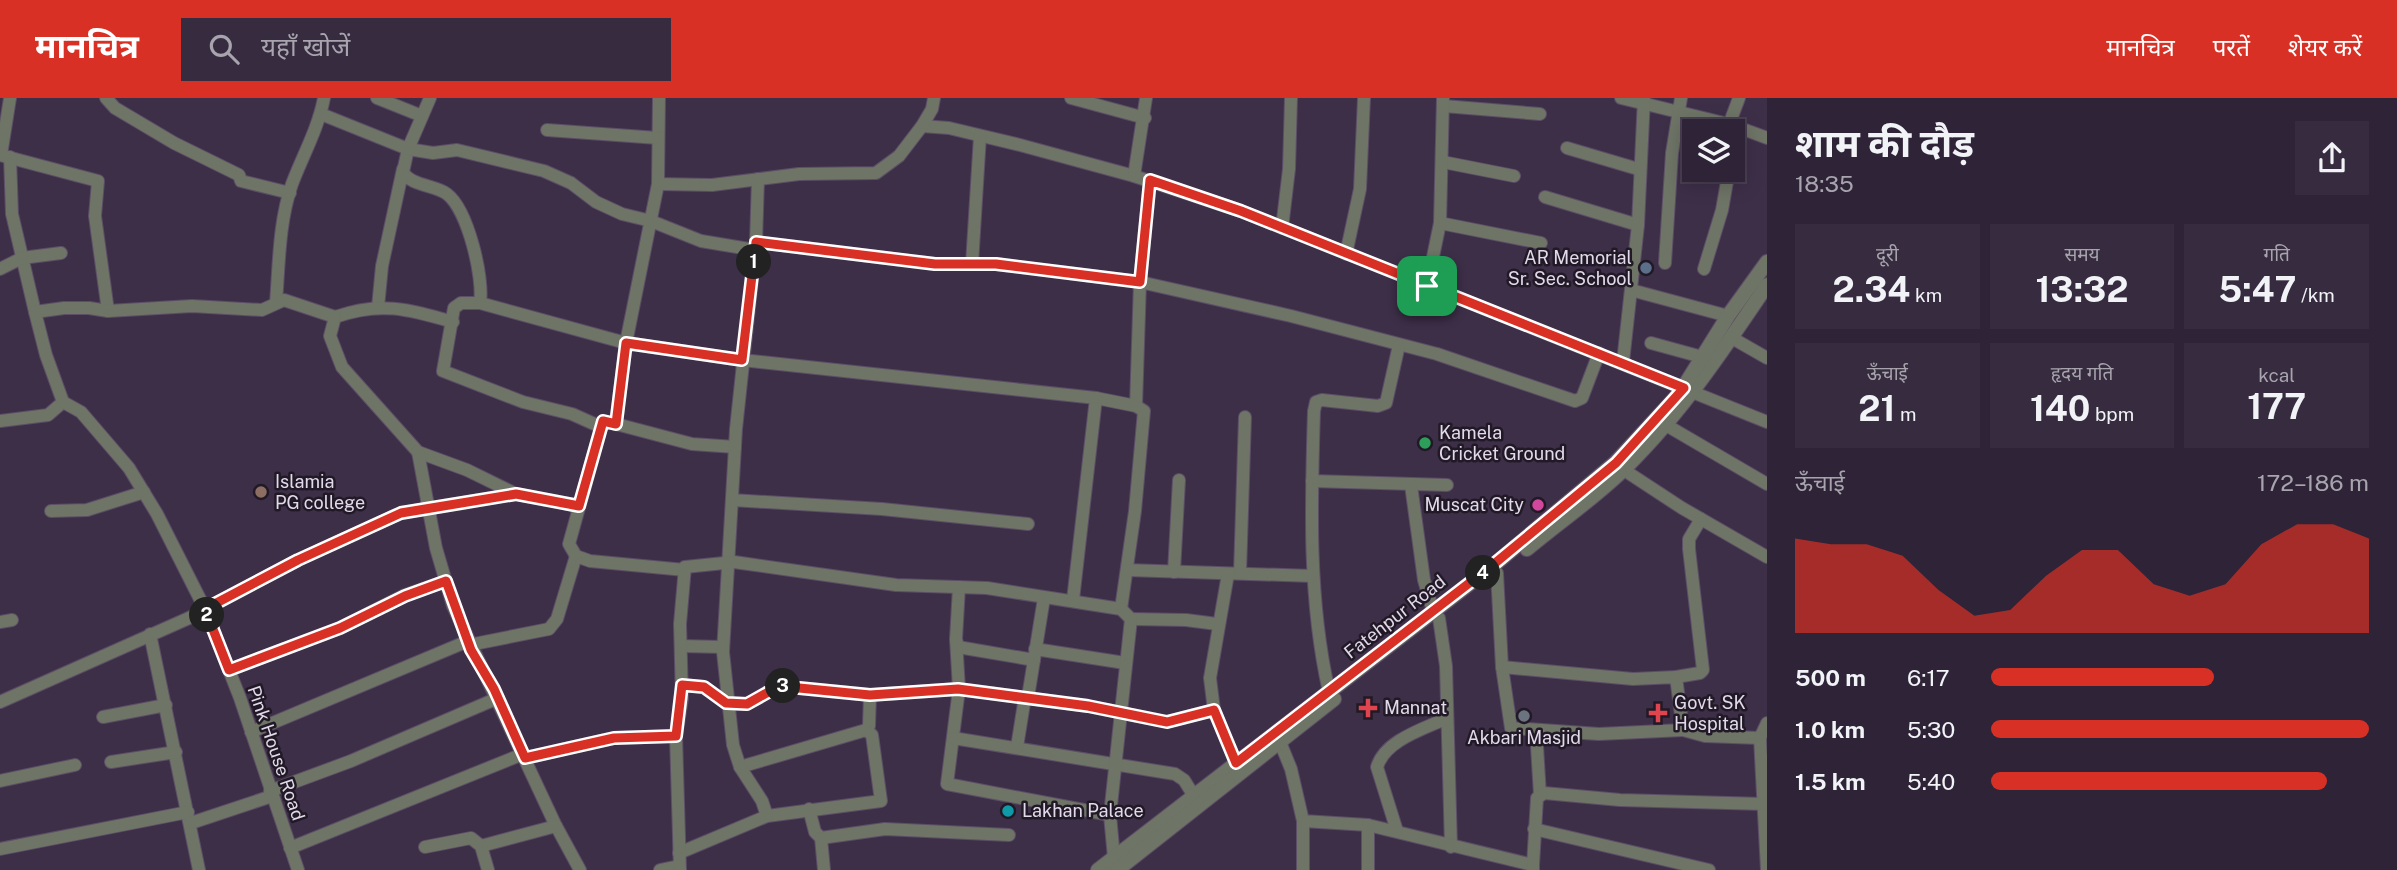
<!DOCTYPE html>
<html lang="hi">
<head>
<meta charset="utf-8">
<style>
	:root { --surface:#2e2337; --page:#362b3f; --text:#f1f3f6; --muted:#a7a4ad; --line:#494052; --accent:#d93025 }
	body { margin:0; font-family:"Public Sans","Noto Sans Devanagari",sans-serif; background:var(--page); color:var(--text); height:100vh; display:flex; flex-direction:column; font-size:26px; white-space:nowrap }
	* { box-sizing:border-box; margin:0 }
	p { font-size:23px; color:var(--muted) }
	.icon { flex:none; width:38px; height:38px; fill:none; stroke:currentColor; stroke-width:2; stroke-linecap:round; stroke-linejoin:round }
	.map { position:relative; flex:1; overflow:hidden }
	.details { display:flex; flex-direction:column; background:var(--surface); width:630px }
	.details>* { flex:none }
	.controls { position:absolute; left:1682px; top:21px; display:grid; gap:14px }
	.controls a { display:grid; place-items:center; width:63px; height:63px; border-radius:0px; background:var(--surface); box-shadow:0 4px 18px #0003,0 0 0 2px var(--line); font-size:35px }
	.pin { position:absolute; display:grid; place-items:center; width:60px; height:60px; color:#fff; margin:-30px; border-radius:14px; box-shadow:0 4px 10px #0006 }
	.km { position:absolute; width:35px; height:35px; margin:-18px; border-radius:50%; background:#222; color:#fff; font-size:19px; line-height:35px; text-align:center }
	.round { display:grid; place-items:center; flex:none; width:74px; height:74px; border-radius:0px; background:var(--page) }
	.summary { display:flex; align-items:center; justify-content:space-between; height:119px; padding:0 28px }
	h1 { font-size:38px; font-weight:700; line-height:52px }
	.figures { display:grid; grid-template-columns:repeat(3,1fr); gap:10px; height:119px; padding:7px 28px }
	.figures div { display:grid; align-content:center; border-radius:0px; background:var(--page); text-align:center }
	.figures b { font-size:35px; font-weight:700 }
	.figures small { font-size:19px; font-weight:400 }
	.figures p { font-size:19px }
	.chart { height:196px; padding:14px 28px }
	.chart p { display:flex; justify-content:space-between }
	.chart svg { width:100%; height:126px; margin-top:7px; fill:var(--accent); opacity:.7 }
	ul { padding:0 28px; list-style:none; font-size:23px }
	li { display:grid; grid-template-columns:112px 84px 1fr; align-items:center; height:52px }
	li i { height:18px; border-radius:9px; background:var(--accent) }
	header { display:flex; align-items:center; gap:42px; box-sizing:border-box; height:98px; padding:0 35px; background:var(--accent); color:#fff }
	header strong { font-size:33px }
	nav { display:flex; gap:38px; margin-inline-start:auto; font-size:24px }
	.search { width:490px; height:63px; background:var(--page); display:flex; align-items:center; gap:18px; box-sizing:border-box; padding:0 24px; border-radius:0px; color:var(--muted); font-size:26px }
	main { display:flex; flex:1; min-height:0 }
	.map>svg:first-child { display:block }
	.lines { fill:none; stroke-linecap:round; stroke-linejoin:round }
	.minor-casing { stroke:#5c4e66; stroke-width:14 }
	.tertiary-casing { stroke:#5c4e66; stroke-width:16 }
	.minor { stroke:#6e7466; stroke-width:12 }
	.tertiary { stroke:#6e7466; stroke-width:14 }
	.route-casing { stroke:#fff; stroke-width:14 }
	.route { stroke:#d93025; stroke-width:9 }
	.service-dot { fill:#5c6f8a; stroke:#211a26; stroke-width:2.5 }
	.leisure-dot { fill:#2e9e5b; stroke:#211a26; stroke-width:2.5 }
	.education-dot { fill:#8d6e63; stroke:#211a26; stroke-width:2.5 }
	.hotel-dot { fill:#d1479c; stroke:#211a26; stroke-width:2.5 }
	.health-dot { fill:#e0444e; stroke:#211a26; stroke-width:2.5 }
	.worship-dot { fill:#6b7280; stroke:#211a26; stroke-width:2.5 }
	.culture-dot { fill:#0f9aa8; stroke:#211a26; stroke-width:2.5 }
	.labels { text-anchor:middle; stroke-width:5; stroke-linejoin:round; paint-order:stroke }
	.poi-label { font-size:18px; fill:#e2d9ea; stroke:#211a26; text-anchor:start }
	.street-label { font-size:18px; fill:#e2d9ea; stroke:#211a26 }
</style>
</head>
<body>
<header>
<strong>मानचित्र</strong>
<div class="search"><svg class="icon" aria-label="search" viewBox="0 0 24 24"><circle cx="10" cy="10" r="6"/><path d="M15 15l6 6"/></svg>यहाँ खोजें</div>
<nav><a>मानचित्र</a><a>परतें</a><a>शेयर करें</a></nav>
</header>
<main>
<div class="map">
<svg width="1767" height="772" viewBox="0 0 1767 772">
	<rect width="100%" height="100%" fill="#3e2f49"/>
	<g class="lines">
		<g class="minor-casing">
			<g id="minor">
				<polyline points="106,0 115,10 174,45 239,77 241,83 290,95"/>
				<polyline points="377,0 422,18"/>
				<path d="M 430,0 L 408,51 L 403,74 C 411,88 435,87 447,96 C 468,112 484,180 480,205"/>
				<polyline points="659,0 658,86 626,245 616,326 603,323 569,446 576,458 590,463 685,472"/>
				<polyline points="1071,0 1145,20"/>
				<polyline points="1621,0 1732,27 1767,40"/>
				<polyline points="1444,8 1540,16"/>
				<polyline points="321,16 408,51 433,55 457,52 544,73 571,85 596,104 622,116 651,123 701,143 755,152"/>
				<polyline points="922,28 949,30 1020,47 1134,78 1241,113 1767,324"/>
				<polyline points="547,32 658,40"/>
				<polyline points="1727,32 1739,0"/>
				<polyline points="1567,50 1638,71"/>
				<polyline points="0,57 98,83 95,118 108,213"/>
				<polyline points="1,57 10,0"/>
				<polyline points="10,59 12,116 35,214"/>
				<polyline points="1443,64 1514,78"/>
				<polyline points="1134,78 1146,0"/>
				<polyline points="658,86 712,87 799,76 876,75 899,58 922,28 932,11 934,0"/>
				<polyline points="1545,99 1638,127"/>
				<polyline points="1440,125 1541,145"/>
				<polyline points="1282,130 1289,71 1291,0"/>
				<polyline points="756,144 935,166 996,166 1140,184 1291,218 1437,256 1575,303 1582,300 1599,255"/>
				<polyline points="1346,156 1360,91 1364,0"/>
				<polyline points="1665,165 1672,55 1681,0"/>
				<polyline points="972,166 980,38"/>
				<polyline points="0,171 22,160 61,155"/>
				<polyline points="1704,171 1722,112 1729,72"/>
				<polyline points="1427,188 1440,125 1443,0"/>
				<polyline points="1631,192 1728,218"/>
				<path d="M 276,205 C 279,166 279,123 292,86 C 303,57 318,31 324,0"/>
				<polyline points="378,209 382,168 403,71"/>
				<path d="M 453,224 C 408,211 380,203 335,219 L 330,238 L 342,269 L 418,354 L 467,372 L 516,396 L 579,408"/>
				<polyline points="1732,240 1767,260"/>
				<polyline points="1651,245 1702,259"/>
				<polyline points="1623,264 1638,127 1644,0"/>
				<polyline points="1136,308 1140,184 1150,83"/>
				<polyline points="0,323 48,317 63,304"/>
				<polyline points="616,326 692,346 735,349"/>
				<polyline points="1666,327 1767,386"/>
				<polyline points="601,329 572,316 523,304 443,273 454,210 461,205 480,205 626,245 742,262 1096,300 1136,308 1144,313 1135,413 1121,511"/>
				<polyline points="418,354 436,450 453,508 555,726 580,772"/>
				<polyline points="1624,372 1682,410 1767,459"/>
				<polyline points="1312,383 1447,387"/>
				<polyline points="1411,387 1424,482 1433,513"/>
				<polyline points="732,402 882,411 1028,426"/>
				<polyline points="51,413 87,412 144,394"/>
				<polyline points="1127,472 1313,478"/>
				<polyline points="1174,474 1179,382"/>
				<polyline points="1240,475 1245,319"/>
				<polyline points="1497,475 1502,569 1511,630 1599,636 1683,632"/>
				<polyline points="1228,476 1210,580 1214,612 1236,665"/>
				<polyline points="959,489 956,541 958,549 1034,562"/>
				<polyline points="1073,502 1096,300"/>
				<polyline points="1439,520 1446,568 1451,749"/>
				<polyline points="1131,521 1186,522 1217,526"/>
				<polyline points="0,524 12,522"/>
				<polyline points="150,536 199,772"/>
				<polyline points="956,541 959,591 947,686 1110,717"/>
				<polyline points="469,547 549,531 557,521 576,458"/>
				<polyline points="681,548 723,549"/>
				<polyline points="1035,551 1125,565"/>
				<polyline points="1502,569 1633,581 1676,579 1683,632 1705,638 1760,640 1767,625"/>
				<polyline points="229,572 340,530 405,497 446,483"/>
				<polyline points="1676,579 1700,575 1703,572 1689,451 1689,441 1701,421"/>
				<polyline points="682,587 704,589 726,605 747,606 779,588 870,597 959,591 1088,608 1167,624 1214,612"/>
				<path d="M 1329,594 C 1308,501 1311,407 1314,313 L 1316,304 L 1322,302 L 1378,308 L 1386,305 L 1399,247"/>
				<polyline points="1028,599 1044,500"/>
				<polyline points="0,604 189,520 298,462 401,415 516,396"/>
				<polyline points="103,619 166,607"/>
				<polyline points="1536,632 1540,697"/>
				<polyline points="251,634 468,543"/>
				<polyline points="953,640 1175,676 1184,682 1194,698"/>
				<polyline points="1760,640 1767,772"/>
				<polyline points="1280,644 1291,671 1303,723 1368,727 1533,767 1533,772"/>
				<polyline points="1017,649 1025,599"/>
				<polyline points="525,660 614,640 676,638"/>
				<polyline points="111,664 176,654"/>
				<polyline points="740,669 866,632 869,628 870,597"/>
				<polyline points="0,683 75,667"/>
				<polyline points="270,693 351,663 498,600"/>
				<polyline points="809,711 815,734 821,740 885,731 1009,737"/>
				<polyline points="767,718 881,703 872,637 866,632"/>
				<polyline points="1303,723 1303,772"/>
				<polyline points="191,725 272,698"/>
				<polyline points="1368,727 1368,772"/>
				<polyline points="1534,731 1709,772"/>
				<path d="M 1397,733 L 1377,669 C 1385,642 1424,631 1447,620"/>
				<polyline points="821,740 824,772"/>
				<polyline points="481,748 556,728"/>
				<polyline points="425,749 471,740 481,748 488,772"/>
				<polyline points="290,750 523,656"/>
				<polyline points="0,751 188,714"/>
				<polyline points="679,755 767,718 762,703 740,669 733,647 723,554 736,331 756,144 758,81"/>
				<polyline points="1533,767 1537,700 1544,695 1620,702 1764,706"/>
				<polyline points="298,772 240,600 205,511 157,416 129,370 81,314 63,304 46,257 35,214 64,210 89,210 108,213 192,208 262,212 284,202 335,219"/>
				<polyline points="660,772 679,768"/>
				<polyline points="680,772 676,638 682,601 680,526 685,469 734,464 896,487 987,490 1121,511 1131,521 1110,717 1114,760"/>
			</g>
		</g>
		<g class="tertiary-casing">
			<g id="tertiary">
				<path d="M 1527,451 C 1559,424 1596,399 1626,369 C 1681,315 1724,251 1767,187"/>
				<polyline points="1098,772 1495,466 1616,364 1680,295 1728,218 1767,164"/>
				<polyline points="1117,772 1334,601"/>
			</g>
		</g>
		<use href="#minor" class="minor"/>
		<use href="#tertiary" class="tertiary"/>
	</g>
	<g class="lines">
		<g class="route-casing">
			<polygon id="route" points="1150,82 1241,113 1684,290 1616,365 1494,466 1236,665 1214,612 1167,624 1088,608 958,591 870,597 779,588 747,606 726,605 704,589 682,587 676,638 614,640 525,660 494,591 471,552 446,483 405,498 340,530 229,572 205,511 298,462 401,415 516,396 579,408 603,323 616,326 626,245 742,262 756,144 935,166 996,166 1140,184"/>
		</g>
		<use href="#route" class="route"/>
	</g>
	<circle class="service-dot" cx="1646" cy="170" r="7"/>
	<circle class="leisure-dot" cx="1425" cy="345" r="7"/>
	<circle class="education-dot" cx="261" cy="394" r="7"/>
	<circle class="hotel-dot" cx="1538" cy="407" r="7"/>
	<g class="health-dot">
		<path d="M1364.5 599.5h7v7h7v7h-7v7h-7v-7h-7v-7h7z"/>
		<path d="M1654.5 604.5h7v7h7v7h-7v7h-7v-7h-7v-7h7z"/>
	</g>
	<circle class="worship-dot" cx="1524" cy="618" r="7"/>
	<circle class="culture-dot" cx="1008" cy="713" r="7"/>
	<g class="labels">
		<g class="poi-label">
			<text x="1632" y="166" text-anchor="end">AR Memorial<tspan x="1632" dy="21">Sr. Sec. School</tspan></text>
			<text x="1439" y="341">Kamela<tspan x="1439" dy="21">Cricket Ground</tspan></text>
			<text x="275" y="390">Islamia<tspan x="275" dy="21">PG college</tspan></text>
			<text x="1524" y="413" text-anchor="end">Muscat City</text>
			<text x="1674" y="611">Govt. SK<tspan x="1674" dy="21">Hospital</tspan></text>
			<text x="1384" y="616">Mannat</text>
			<text x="1524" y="646" text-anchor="middle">Akbari Masjid</text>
			<text x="1022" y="719">Lakhan Palace</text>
		</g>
		<g class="street-label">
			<text transform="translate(1395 519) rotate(-38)" y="6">Fatehpur Road</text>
			<text transform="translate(276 655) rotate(71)" y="6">Pink House Road</text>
		</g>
	</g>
</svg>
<div class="controls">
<a><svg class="icon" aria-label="layers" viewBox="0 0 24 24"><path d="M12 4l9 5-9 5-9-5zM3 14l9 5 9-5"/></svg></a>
</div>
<div class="pin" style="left:1427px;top:188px;background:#1e9e55"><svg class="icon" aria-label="arrive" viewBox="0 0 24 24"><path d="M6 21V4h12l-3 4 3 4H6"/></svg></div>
<b class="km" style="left:754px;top:164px">1</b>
<b class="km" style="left:207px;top:517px">2</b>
<b class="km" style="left:783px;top:588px">3</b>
<b class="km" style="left:1483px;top:475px">4</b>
</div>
<section class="details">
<div class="summary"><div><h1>शाम की दौड़</h1><p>18:35</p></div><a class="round"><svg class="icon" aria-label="share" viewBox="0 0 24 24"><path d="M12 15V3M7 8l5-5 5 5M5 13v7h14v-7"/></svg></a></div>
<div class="figures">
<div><p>दूरी</p><b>2.34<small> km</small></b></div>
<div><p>समय</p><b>13:32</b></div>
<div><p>गति</p><b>5:47<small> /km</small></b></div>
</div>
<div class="figures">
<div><p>ऊँचाई</p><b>21<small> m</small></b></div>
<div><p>हृदय गति</p><b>140<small> bpm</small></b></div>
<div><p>kcal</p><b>177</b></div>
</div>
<div class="chart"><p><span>ऊँचाई</span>172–186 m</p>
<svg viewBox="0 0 160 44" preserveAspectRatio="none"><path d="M0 44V11L10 13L20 13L30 17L40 29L50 38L60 36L70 24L80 15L90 15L100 27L110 31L120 27L130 13L140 6L150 6L160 11V44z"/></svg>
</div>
<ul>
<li><b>500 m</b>6:17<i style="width:59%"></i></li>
<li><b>1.0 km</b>5:30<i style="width:100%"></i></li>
<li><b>1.5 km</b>5:40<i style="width:89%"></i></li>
</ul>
</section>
</main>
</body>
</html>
